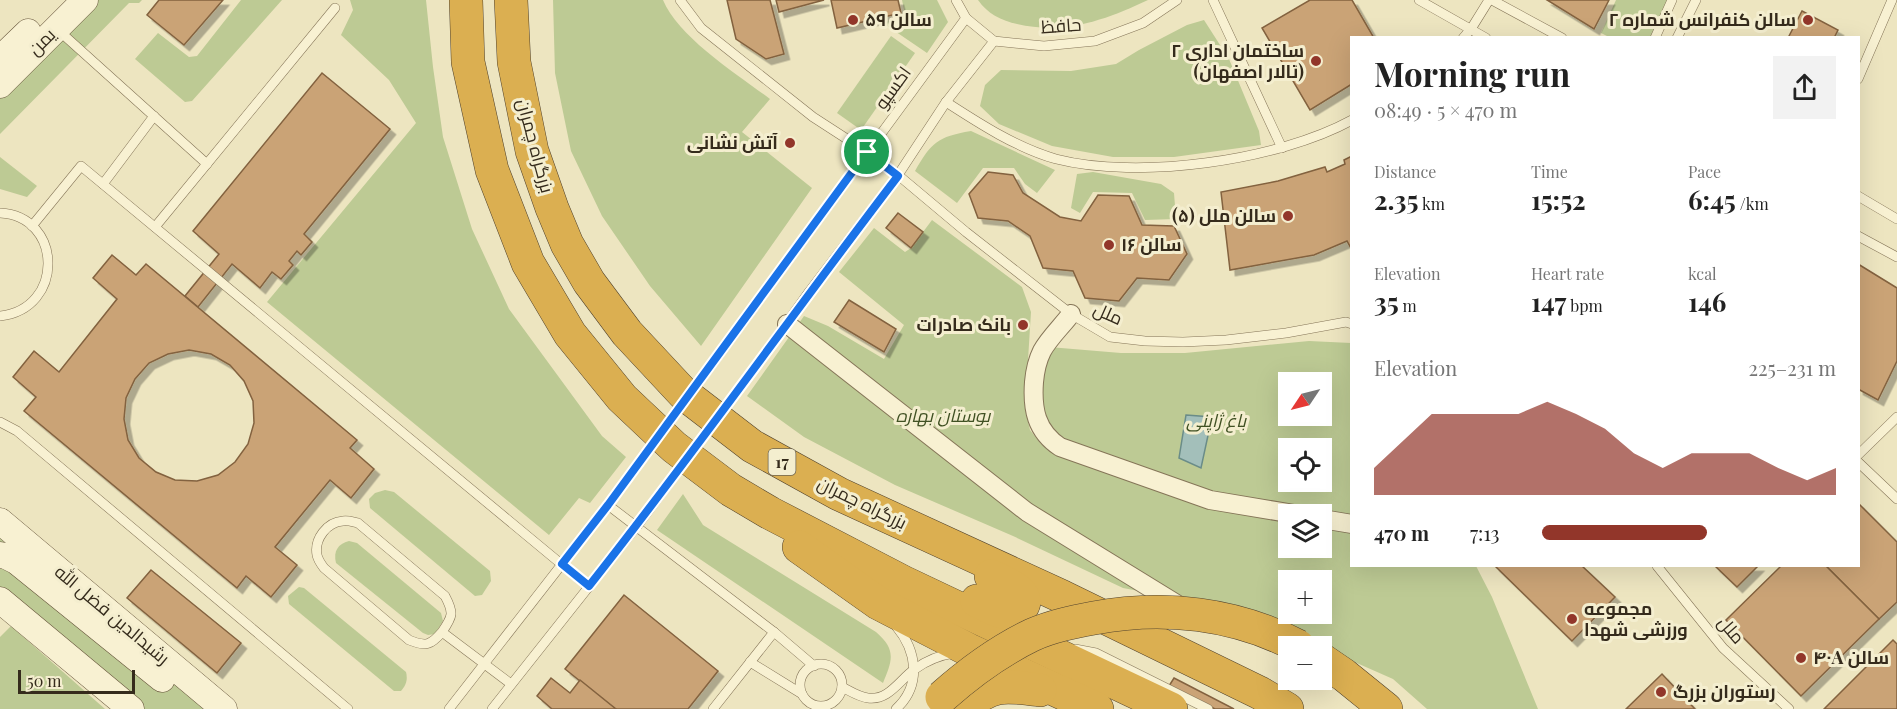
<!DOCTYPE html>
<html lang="en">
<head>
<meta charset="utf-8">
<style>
	:root { --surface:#fff; --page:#f2f2f2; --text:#222; --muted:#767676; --accent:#92362a }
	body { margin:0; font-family:"Playfair Display",Cairo,serif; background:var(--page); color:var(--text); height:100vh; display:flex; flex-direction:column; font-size:22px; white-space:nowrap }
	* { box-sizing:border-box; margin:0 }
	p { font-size:20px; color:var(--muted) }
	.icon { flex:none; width:33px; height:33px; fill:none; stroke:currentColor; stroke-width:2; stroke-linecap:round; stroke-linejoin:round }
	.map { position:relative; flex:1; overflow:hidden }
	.drawer { position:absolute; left:1350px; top:36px; width:510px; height:531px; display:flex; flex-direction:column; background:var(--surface); border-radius:0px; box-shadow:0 6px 24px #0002 }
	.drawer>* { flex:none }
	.needle { width:39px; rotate:235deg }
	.controls { position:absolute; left:1278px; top:372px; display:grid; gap:12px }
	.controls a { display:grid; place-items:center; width:54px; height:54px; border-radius:0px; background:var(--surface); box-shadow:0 6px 24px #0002; font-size:30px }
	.scale { position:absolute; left:18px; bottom:15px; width:117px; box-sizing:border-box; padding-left:6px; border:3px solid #352b1c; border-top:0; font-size:16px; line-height:21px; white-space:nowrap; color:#352b1c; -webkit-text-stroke:4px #f4eecf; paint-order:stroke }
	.pin { position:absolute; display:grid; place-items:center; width:51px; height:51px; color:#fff; margin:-26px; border:3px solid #fff; border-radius:50%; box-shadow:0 2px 6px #0007 }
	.round { display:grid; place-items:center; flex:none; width:63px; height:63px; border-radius:0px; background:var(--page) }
	.headline { display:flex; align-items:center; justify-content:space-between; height:102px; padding:0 24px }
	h1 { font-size:33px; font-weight:700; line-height:45px }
	.stats { display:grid; grid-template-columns:repeat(3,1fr); gap:9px; height:102px; padding:6px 24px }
	.stats div { display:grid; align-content:center }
	.stats b { font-size:26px; font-weight:700 }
	.stats small { font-size:16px; font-weight:400 }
	.stats p { font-size:16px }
	.chart { height:168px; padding:12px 24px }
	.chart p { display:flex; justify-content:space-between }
	.chart svg { width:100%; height:108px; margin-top:6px; fill:var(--accent); opacity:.7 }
	ul { padding:0 24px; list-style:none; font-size:20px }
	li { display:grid; grid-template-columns:96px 72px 1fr; align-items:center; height:45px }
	li i { height:15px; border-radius:8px; background:var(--accent) }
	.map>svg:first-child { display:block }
	.green { fill:#bdca94; fill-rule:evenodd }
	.water { fill:#a3bfba; stroke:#6a8c88; stroke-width:1.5 }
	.building { fill:#caa376; stroke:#83623f; stroke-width:1.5; fill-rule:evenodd; filter:url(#shadow) }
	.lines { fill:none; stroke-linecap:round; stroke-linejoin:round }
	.lane-casing { stroke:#857558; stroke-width:10 }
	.street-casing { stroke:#857558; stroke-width:20 }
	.secondary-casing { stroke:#67563c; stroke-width:27 }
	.highway-casing { stroke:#52432d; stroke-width:34 }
	.lane { stroke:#f8f1d2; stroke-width:9 }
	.street { stroke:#f8f1d2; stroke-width:18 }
	.secondary { stroke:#f8f1d2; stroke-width:26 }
	.highway { stroke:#dbaf51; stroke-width:33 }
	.lane-bridge-casing { stroke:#857558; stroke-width:10; stroke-linecap:butt }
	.highway-bridge-casing { stroke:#52432d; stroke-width:34; stroke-linecap:butt }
	.lane-bridge { stroke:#f8f1d2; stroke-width:9 }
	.highway-bridge { stroke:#dbaf51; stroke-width:33 }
	.route-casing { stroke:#fff; stroke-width:12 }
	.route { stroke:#1a73e8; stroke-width:8 }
	.poi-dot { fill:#92362a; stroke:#f4eecf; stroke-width:2 }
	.labels { text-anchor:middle; stroke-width:6; stroke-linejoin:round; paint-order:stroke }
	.shield { fill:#f4eecf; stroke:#6e6652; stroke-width:1.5 }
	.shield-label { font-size:16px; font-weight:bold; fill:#352b1c }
	.poi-label { font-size:18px; font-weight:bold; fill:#352b1c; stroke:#f4eecf; text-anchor:start }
	.street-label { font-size:18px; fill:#352b1c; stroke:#f4eecf }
	.park-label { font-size:18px; font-style:italic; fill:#405123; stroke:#f4eecf }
</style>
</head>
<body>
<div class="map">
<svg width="1897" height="709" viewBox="0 0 1897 709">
	<defs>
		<filter id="shadow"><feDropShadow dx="5.5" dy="5.5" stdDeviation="0" flood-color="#0004"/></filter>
	</defs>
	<rect width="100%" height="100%" fill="#ede5c0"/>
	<g class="green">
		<polygon points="96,0 142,0 139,3 129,3 0,134 0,97"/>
		<polygon points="241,0 282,0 192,101 185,102 135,59 158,33 189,57 197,56"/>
		<polygon points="350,0 426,0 433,67 443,137 472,229 509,309 602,436 626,457 590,503 579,498 549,535 267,302 416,123 389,80 341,35 353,10"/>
		<path d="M 553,0 L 663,0 C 678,37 738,75 770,99 L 742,132 L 812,188 L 701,346 L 650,286 L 602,216 L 571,151 L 555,73 Z"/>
		<polygon points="902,0 937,0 948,22 927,53 883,23 905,14"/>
		<path d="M 978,0 L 1148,0 C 1106,20 1064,35 1017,24 C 1000,20 988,14 978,0 Z"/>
		<polygon points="1616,0 1668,0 1651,37 1609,37 1601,33"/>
		<polygon points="1204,20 1229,59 1259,131 1261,145 1174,157 1113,157 1052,146 999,124 980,106 985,85 1001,70 1071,71 1116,64 1139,50 1187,25"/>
		<polygon points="891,36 915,53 861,130 837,113"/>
		<path d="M 971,131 L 1055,170 L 1037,193 L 1025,184 L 1014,168 L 983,168 L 957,203 L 915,171 C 932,142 937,137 971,131 Z"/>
		<polygon points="0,157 37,186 27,197 0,189"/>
		<polygon points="1093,172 1161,184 1174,193 1176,219 1145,220 1132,193 1093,192 1080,213 1071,208 1077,174"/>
		<path d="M 932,220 L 1022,287 L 1031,312 L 1025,408 L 1030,430 L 1041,444 L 1053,453 L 1196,503 L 1288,519 L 1288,548 L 1322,548 L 1322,524 L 1351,529 L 1352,566 L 1476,566 L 1492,597 L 1538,709 L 1427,709 L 1393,679 L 1234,609 L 1123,588 L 1013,536 L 895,485 L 804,437 L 747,396 L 804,316 L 828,326 L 884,359 L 904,325 L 839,272 L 874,228 L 905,252 L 911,248 ZM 1288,580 L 1322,580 L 1322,614 L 1288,614 Z"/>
		<path d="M 1309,341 L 1351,343 L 1351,516 L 1208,493 L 1048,433 L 1037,376 L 1049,347 L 1121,353 L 1185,353 ZM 1288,382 L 1322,382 L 1322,416 L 1288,416 ZM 1288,448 L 1322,448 L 1322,482 L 1288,482 Z"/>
		<polygon points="385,490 394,492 490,571 491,581 482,595 475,596 370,508 369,499 375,493"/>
		<path d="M 683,494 L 703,525 L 876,632 C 897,650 892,661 883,683 L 657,530 Z"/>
		<polygon points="0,526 216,709 137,709 0,595"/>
		<path d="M 349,541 L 357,543 L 441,613 L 443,621 L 435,634 L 428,635 L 423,633 L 336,563 C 333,551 338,544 349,541 Z"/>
		<path d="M 299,587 L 304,588 L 406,672 C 408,680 406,685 401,691 L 394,691 L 289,604 L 288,596 Z"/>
		<polygon points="11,626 105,709 0,709 0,637"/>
	</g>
	<polygon class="water" points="1186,415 1212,417 1201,468 1179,458"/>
	<g class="building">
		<polygon points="159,0 223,0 184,45 147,15"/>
		<polygon points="727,0 770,0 784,54 766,59 736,39"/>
		<polygon points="776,0 824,0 779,12"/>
		<polygon points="831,0 898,0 901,13 837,28"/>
		<polygon points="1310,0 1352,0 1374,38 1352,38 1352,84 1310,110 1262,28"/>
		<polygon points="1547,0 1609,0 1594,29"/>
		<polygon points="1802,11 1838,30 1834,38 1788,38"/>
		<polygon points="322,73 390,129 304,234 312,242 301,255 297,251 289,261 293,265 281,279 272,272 260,288 232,264 198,307 185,296 219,254 193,231"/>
		<polygon points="1352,156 1352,250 1347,241 1314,255 1230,270 1221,192 1278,181 1325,167 1327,172 1345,164 1344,160"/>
		<polygon points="988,172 1013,175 1023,193 1060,217 1081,221 1098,195 1129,196 1142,225 1174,226 1187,254 1169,280 1137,278 1119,301 1085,298 1073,271 1043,268 1030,236 1008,221 978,218 969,194"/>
		<polygon points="898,213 923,232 911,248 886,228"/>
		<path d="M 112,255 L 136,275 L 146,264 L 357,440 L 350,448 L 374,469 L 351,498 L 330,480 L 275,547 L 297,565 L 271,597 L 246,576 L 237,588 L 24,411 L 36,397 L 13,377 L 34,351 L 59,372 L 117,299 L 93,278 ZM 189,350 L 211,354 L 230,365 L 244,381 L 253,401 L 254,423 L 248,444 L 235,462 L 218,475 L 197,481 L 175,480 L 156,472 L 139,458 L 128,440 L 124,419 L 126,398 L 135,379 L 149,363 L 168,354 Z"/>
		<polygon points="1858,264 1897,288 1897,361 1878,400 1858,389"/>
		<polygon points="849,300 896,329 884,352 834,322"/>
		<polygon points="1858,503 1897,542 1897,602 1879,619 1826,566 1858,566"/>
		<polygon points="1495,566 1582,566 1615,597 1572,641"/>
		<polygon points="1715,566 1758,566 1737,587"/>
		<polygon points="1781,566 1826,566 1879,619 1801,696 1726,620"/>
		<polygon points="151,570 241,643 217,673 127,598"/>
		<polygon points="624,595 718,671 688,709 615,709 565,669"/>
		<polygon points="1893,640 1897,644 1897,709 1824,709"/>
		<polygon points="1662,674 1695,709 1626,709"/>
		<polygon points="551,678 570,693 580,680 616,709 552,709 537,696"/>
		<polygon points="1174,678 1234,709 1215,709 1169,686"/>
	</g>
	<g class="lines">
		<g class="lane-casing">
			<g id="lane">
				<polyline points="680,0 701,28 813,117 867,152 898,175 966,232 1071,314 1110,337 1145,341 1183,342 1226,340 1286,333 1346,322 1352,324"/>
				<polyline points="956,0 966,18 994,41 1044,46 1095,41 1143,23 1177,0"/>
				<polyline points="1213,0 1282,148"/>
				<polyline points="1419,0 1486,38"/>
				<polyline points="1492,0 1562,38"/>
				<polyline points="57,29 207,164"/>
				<polyline points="1463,38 1471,29 1489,0"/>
				<polyline points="1655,38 1672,0"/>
				<polyline points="1677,38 1696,0"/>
				<polyline points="1858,79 1892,0"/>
				<path d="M 946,102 C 980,124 1017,148 1056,159 C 1138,180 1277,161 1352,120"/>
				<polyline points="103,184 154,116"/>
				<polyline points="1858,196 1897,219"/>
				<path d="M 0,213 C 63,216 65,309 0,316"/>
				<polyline points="32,226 81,166 589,587"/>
				<polyline points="155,227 335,8"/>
				<polyline points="1858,236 1897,257"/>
				<polyline points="721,352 966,18"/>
				<polyline points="751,373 809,292 898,175 946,102 994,41"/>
				<polyline points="0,422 17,431 348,709"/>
				<polyline points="1858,455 1897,417"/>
				<polyline points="1858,462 1897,499"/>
				<polyline points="1657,566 1723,648 1789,709"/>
				<path d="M 442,632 C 431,645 426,647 409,640 L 324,568 C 321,564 318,560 317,555 C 314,539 327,522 343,521 C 348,520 353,522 358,523 L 445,596 C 454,613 453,616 442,632 L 511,684"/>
				<polyline points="1075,649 1096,653 1208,709"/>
				<polyline points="750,662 802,694"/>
				<circle cx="821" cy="685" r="21"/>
				<path d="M 842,687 C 850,691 859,697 868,698 C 889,701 900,679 915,669 C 926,661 941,655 954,653"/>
				<polyline points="449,709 608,505 774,632 814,666"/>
				<polyline points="492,709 637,526"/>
				<polyline points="713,709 774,632"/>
				<path d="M 896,709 C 922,685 917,651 896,626"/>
			</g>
		</g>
		<g class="street-casing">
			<g id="street">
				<path d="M 1071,314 C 1062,326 1049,338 1042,351 C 1037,361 1035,371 1034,382 C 1032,409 1036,431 1060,447 L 1210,500 L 1294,514"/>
				<polyline points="787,324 1027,512 1183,608"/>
				<polyline points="1322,519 1352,524"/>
			</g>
		</g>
		<g class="secondary-casing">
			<g id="secondary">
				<polyline points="0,59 28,32"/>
				<polyline points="0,85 85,0"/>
				<polyline points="0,521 224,709"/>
				<polyline points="0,555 6,556 16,561 162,679"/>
				<polyline points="0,600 131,709"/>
			</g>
		</g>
		<g class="highway-casing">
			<g id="highway">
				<polyline points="466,0 468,62 492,170 528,263 570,334 622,398 674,447 731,490 770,513 903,582 1171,709"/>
				<polyline points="511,0 514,62 532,151 552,208 567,244 589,282 627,333 683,393 752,446 839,494 1063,597 1260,693 1287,709"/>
				<polyline points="799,547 878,603 969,650 1097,709"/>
				<path d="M 977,601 C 987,605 999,613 1009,613 C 1014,613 1019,612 1022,607 C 1032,592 1001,581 991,576"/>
				<polyline points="1322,660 1344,675 1386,709"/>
				<path d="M 962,709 C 992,683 1003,685 1040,690"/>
			</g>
		</g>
		<use href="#lane" class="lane"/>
		<use href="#street" class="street"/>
		<use href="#secondary" class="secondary"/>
		<use href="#highway" class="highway"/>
		<g class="lane-bridge-casing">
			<g id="lane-bridge">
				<polyline points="608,505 721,352"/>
				<polyline points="637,526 751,373"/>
			</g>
		</g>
		<g class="highway-bridge-casing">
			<path id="highway-bridge" d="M 942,697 C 969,673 999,651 1032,635 C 1052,626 1073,622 1094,618 C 1164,605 1235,613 1298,646"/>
		</g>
		<use href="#lane-bridge" class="lane-bridge"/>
		<use href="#highway-bridge" class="highway-bridge"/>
	</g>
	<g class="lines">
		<g class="route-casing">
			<path id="route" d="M 867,152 L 898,176 C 794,312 695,452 589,586 L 562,564 L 608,505 Z"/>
		</g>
		<use href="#route" class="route"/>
	</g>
	<g class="poi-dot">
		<circle cx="853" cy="20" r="6"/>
		<circle cx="1808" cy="20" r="6"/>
		<circle cx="1316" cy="61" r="6"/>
		<circle cx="790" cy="143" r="6"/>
		<circle cx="1288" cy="216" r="6"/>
		<circle cx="1109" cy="245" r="6"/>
		<circle cx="1023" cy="325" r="6"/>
		<circle cx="1572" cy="619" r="6"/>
		<circle cx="1801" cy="658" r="6"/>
		<circle cx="1661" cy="692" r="6"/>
	</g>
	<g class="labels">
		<rect class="shield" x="768.5" y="449" width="27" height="26" rx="4.5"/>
		<g class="shield-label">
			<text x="782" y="468">17</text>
		</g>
		<g class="poi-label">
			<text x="865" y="26">سالن ۵۹</text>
			<text x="1796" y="26" text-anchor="end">سالن کنفرانس شماره ۲</text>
			<text x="1304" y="57" text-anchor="end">ساختمان اداری ۲<tspan x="1304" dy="21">(تالار اصفهان)</tspan></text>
			<text x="778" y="149" text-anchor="end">آتش نشانی</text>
			<text x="1276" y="222" text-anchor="end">(۵) سالن ملل</text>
			<text x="1121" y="251">سالن ۱۶</text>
			<text x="1011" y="331" text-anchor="end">بانک صادرات</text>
			<text x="1584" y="615">مجموعه<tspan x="1584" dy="21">ورزشی شهدا</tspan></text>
			<text x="1813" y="664">۴۰A سالن</text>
			<text x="1673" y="698">رستوران بزرگ</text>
		</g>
		<g class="street-label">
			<text transform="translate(1061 26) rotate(-4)" y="6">حافظ</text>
			<text transform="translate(42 42) rotate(-45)" y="6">یمن</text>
			<text transform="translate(893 88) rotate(-54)" y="6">اکسپو</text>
			<text transform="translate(535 146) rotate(75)" y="6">بزرگراه چمران</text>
			<text transform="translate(1108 314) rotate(24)" y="6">ملل</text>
			<text transform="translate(862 503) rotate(26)" y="6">بزرگراه چمران</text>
			<text transform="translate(112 615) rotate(40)" y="6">رشیدالدین فضل الله</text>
			<text transform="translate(1731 630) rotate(49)" y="6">ملل</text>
		</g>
		<g class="park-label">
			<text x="943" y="422">بوستان بهاره</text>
			<text x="1216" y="427">باغ ژاپنی</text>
		</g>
	</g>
</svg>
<div class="controls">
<a><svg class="needle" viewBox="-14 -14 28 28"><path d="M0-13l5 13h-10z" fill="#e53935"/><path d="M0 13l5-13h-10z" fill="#767676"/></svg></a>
<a><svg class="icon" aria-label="locate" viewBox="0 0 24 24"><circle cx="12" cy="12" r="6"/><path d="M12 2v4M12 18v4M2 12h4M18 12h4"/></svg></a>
<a><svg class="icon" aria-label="layers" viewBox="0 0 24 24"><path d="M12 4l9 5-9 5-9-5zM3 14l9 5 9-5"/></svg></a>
<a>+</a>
<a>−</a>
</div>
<div class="scale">50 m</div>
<div class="pin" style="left:867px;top:152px;background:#1e9e55"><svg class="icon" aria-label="arrive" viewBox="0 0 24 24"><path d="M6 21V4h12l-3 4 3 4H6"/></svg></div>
<section class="drawer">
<div class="headline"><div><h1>Morning run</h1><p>08:49 · 5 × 470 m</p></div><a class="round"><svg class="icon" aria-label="share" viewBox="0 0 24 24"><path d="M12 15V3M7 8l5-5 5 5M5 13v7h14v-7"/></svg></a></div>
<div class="stats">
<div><p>Distance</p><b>2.35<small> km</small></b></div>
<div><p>Time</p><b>15:52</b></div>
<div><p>Pace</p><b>6:45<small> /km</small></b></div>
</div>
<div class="stats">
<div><p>Elevation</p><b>35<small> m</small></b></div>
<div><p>Heart rate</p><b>147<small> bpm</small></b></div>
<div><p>kcal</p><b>146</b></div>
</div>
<div class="chart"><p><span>Elevation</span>225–231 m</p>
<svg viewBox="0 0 160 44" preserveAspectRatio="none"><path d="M0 44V33L10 22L20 11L30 11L40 11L50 11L60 6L70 11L80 17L90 27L100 33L110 27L120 27L130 27L140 33L150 38L160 33V44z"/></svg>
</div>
<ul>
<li><b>470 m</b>7:13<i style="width:56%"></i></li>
</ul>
</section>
</div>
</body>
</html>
